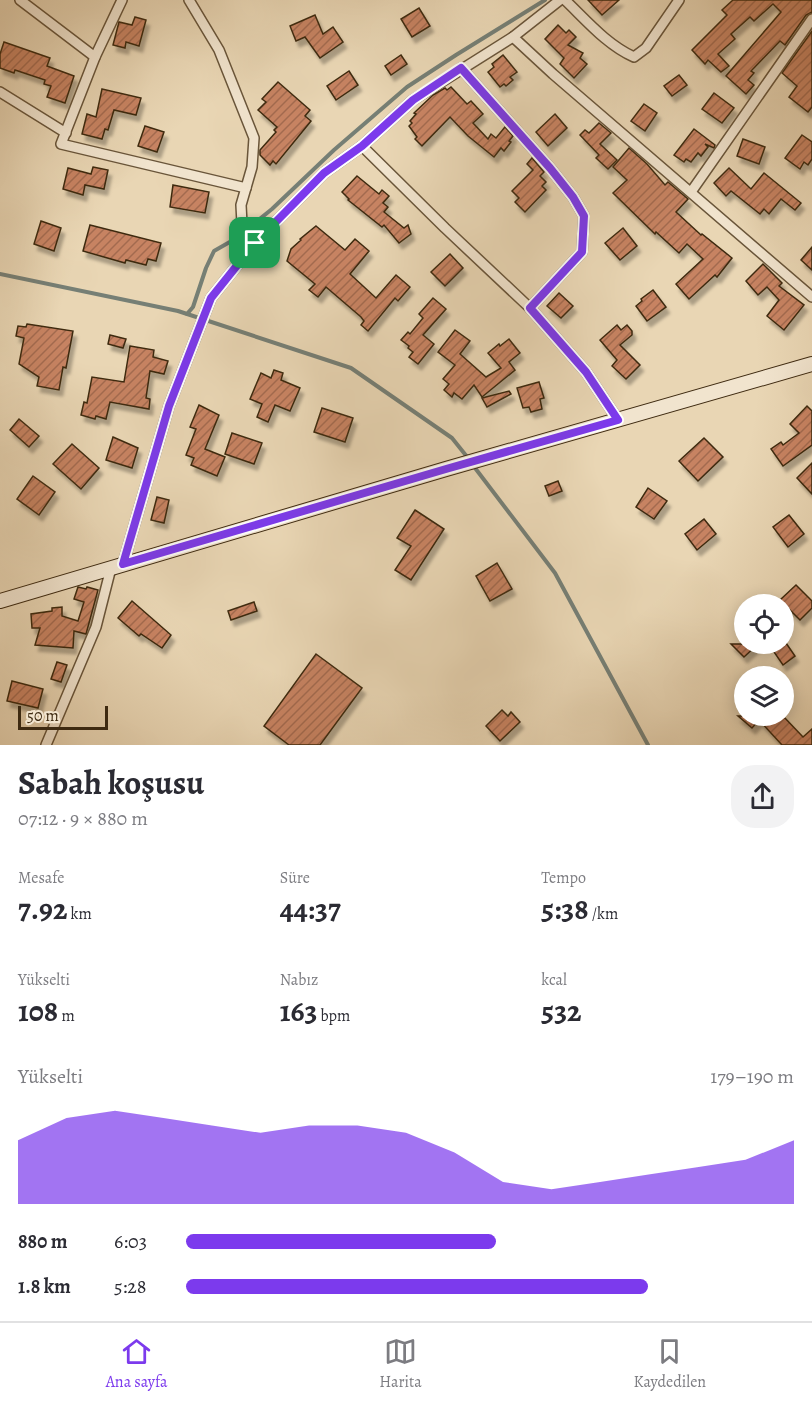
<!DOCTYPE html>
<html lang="tr">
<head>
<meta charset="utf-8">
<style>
	:root { --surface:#fff; --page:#f2f2f3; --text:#2b2b33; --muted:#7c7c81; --line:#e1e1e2; --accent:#7c3aed }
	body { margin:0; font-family:Alegreya,serif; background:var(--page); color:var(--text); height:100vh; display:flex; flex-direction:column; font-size:22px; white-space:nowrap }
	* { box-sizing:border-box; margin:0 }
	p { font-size:20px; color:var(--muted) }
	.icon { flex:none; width:33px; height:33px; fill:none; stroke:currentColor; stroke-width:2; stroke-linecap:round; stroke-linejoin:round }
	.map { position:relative; height:745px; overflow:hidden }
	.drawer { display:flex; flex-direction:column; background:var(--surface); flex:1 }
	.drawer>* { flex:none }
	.buttons { position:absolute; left:734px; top:594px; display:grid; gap:12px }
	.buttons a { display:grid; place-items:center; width:60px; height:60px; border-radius:50%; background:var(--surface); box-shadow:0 3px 15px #0003; font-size:30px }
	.scale { position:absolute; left:18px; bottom:15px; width:90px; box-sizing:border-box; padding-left:6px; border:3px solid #3e2a11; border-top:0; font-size:16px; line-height:21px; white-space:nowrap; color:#3e2a11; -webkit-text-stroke:4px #f1e4ce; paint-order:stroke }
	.pin { position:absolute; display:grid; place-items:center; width:51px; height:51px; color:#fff; margin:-26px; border-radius:12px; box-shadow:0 3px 9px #0006 }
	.round { display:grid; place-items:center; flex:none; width:63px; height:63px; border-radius:24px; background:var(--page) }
	.head { display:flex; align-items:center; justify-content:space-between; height:102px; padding:0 18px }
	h1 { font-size:33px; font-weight:600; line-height:45px }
	.figures { display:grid; grid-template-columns:repeat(3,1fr); gap:9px; height:102px; padding:6px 18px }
	.figures div { display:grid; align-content:center }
	.figures b { font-size:30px; font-weight:600 }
	.figures small { font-size:16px; font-weight:400 }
	.figures p { font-size:16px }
	.chart { height:168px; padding:12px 18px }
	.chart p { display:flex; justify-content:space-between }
	.chart svg { width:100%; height:108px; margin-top:6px; fill:var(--accent); opacity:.7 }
	ul { padding:0 18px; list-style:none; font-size:20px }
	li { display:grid; grid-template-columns:96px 72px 1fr; align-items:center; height:45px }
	li i { height:15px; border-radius:8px; background:var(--accent) }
	.tabs { display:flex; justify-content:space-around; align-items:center; height:84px; border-top:2px solid var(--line); background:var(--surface); font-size:16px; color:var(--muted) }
	.tabs a { display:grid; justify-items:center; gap:3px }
	.tabs .current { color:var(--accent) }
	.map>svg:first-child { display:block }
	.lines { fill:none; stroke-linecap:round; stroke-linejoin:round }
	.stream { stroke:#767f75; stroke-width:4 }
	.building { fill:url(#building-hatch); stroke:#3e2a11; stroke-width:1.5; filter:url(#shadow) }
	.minor-casing { stroke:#69553a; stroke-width:12 }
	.secondary-casing { stroke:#3e2a11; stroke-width:16 }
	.minor { stroke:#f1e4ce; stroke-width:9 }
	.secondary { stroke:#f1e4ce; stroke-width:14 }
	.route-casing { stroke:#fff; stroke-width:12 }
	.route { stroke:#7c3aed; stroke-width:8 }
</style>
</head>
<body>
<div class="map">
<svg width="812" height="745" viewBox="0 0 812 745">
	<defs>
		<pattern id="building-hatch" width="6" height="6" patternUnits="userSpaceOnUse" patternTransform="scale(1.5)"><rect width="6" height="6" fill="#c78362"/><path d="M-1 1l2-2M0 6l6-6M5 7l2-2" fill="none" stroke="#a36b4f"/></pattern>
		<filter id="shadow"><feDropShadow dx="3.5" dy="6" stdDeviation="1.5" flood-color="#0004"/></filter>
	</defs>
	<rect width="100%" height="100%" fill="#e9d6b4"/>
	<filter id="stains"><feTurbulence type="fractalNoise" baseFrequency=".00333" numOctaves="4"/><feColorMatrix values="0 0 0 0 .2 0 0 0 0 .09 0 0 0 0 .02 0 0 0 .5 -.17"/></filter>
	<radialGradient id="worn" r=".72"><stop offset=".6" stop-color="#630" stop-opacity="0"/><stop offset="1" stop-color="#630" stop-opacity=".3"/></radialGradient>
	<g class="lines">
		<g class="stream">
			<polyline points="0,274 178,311 351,368 452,438 468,458"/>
			<polyline points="187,314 193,307 206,268 214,251 235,239 272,209 334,150 407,87 456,55 545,0"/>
			<polyline points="472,464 555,573 648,745"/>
		</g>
	</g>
	<g class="building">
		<polygon points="588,0 619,0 602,15"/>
		<polygon points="733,0 812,0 812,12 806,15 785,45 780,41 751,71 754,73 748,80 754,85 746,94 726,76 781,12 773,4 754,21 750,17 731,34 735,39 718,54 729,66 721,72 708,60 705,64 692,50 727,15 722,10"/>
		<polygon points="419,8 430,26 412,37 401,19"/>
		<polygon points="315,15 323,34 333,27 343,42 320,58 305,37 296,41 290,26"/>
		<polygon points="135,17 146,20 139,46 126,42 125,48 113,45 119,22 132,25"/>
		<polygon points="558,25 566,33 569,30 576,37 568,45 583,53 580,58 587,64 574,78 560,64 564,58 545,39"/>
		<polygon points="812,31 812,107 808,112 789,97 797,86 782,73"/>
		<polygon points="4,42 50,58 47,66 74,76 65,103 47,97 51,86 44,84 45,80 15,70 14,73 0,68 0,54"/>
		<polygon points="401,55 407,64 391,75 385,66"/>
		<polygon points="503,55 517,72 510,77 513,80 506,86 504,84 500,87 488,72 494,67 492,64"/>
		<polygon points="349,71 358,85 336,100 327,86"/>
		<polygon points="679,75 687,85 672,96 664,86"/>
		<polygon points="278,82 310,110 305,116 311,121 276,164 273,161 270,165 260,155 260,150 276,132 274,130 277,127 258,110 266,102 262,99"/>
		<polygon points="451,87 467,104 471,101 483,114 473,123 488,139 491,134 496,138 505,127 513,136 509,141 511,142 504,151 501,148 494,157 468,136 450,117 422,146 415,139 417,137 409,126 412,123 410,121 416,114 414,113 433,95 445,88 447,90"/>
		<polygon points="102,89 141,98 136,115 114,110 108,130 105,129 102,139 82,134 87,114 96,117"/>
		<polygon points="714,93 734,108 722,123 702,109"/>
		<polygon points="644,104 657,113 645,131 631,121"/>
		<polygon points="555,114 567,128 548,146 536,132"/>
		<polygon points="599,123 611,133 600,144 617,160 608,169 596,158 599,155 580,135 585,130 589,133"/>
		<polygon points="145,126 164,132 157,152 138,146"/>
		<polygon points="694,129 715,145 714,148 705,144 708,147 701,156 698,153 691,162 686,159 684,162 674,155"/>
		<polygon points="802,135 812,142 812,159 808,165 804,162 800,169 785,158"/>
		<polygon points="743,139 765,147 759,164 737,156"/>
		<polygon points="629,148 647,164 665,185 668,182 688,199 676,212 701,235 702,234 732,258 717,277 715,275 689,299 676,284 703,259 687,244 679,253 656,232 655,234 613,193 627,180 613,167"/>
		<polygon points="532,158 544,172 540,176 546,182 542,186 546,190 525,212 515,202 519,198 512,191 533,170 527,164"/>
		<polygon points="93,167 108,170 104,189 85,185 83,195 63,189 68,168 91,174"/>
		<polygon points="729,168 751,189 764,173 801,203 795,210 781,199 769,214 764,209 760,214 731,191 726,196 714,183"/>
		<polygon points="357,176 379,194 382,190 389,196 383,203 388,207 384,212 404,228 408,225 411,234 399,243 384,225 382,227 348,200 349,199 342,192"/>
		<polygon points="173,185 209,192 205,213 170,207"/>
		<polygon points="41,221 61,228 54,251 34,244"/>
		<polygon points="90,225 161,243 156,261 148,259 146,265 126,260 125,263 83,251"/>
		<polygon points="316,226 345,250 355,239 369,251 350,274 376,298 396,275 410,287 398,301 395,298 368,331 361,325 364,321 361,317 326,287 318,297 309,290 315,284 287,261 291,249 301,240 300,239"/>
		<polygon points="623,228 637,246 620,260 605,243"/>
		<polygon points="812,247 812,270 801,260"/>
		<polygon points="450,254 463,268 445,286 431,272"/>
		<polygon points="763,264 782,283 779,286 804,305 784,330 767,316 779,300 767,287 758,295 746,281"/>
		<polygon points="653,290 666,307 647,321 636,306 642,301 641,299"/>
		<polygon points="559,293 573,306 561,318 547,306"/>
		<polygon points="433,298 446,309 423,335 434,344 418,364 409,357 413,352 408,348 409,346 401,340 408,332 410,334 423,318 419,314"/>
		<polygon points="27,324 73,331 66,368 63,367 59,390 37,386 39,377 19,364 24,338 16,336 18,326 26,327"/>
		<polygon points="617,325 621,330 627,325 632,331 632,335 620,345 640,365 626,379 612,366 617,360 600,340"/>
		<polygon points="455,330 470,341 460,354 486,377 501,368 488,353 499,344 500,346 509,339 520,353 509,362 515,370 482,397 474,385 462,399 454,393 452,397 444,390 449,384 443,379 455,365 438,352"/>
		<polygon points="110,335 126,339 123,348 108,344"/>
		<polygon points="130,346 154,350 153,357 168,361 164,374 150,371 146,398 150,399 149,409 110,402 106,419 96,416 95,419 81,415 84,402 87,403 92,377 124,382"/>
		<polygon points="274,370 283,373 281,380 300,388 290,411 275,405 268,422 257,417 262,404 250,399 261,373 271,378"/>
		<polygon points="539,382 544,398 540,399 542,409 531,412 529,407 523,408 517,388"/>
		<polygon points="509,391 511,394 487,407 482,398"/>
		<polygon points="199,405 219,415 205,449 225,457 217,476 191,465 194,458 186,455 196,429 190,427"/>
		<polygon points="807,406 812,411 812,445 783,466 771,449 781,442 783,445 799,433 790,424"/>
		<polygon points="322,408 353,418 345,442 314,432"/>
		<polygon points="19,419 39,436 29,447 10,430"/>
		<polygon points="232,433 262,443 254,464 225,454"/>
		<polygon points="113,437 138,448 132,468 106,460"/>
		<polygon points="704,438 723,457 698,481 679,461"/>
		<polygon points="72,444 99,468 81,489 53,464"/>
		<polygon points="812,463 812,494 797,478"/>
		<polygon points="33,476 55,492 39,515 17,499"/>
		<polygon points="558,481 562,491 549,496 545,486"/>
		<polygon points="648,488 667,501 654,519 636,507"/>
		<polygon points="157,497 169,500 164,523 151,520"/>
		<polygon points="415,510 444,529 411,580 395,570 411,546 397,538"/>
		<polygon points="789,515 804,534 788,547 773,527"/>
		<polygon points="704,519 716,534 697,550 685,534"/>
		<polygon points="497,563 512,589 490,601 476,576"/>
		<polygon points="796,585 812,601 812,608 800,620 780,600"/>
		<polygon points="78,587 86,589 87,587 98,590 86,634 74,631 73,648 35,645 40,628 32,628 31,614 52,611 52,608 62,607 62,616 78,621 84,602 74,599"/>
		<polygon points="132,601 171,635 162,648 141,634 139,636 118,618"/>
		<polygon points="254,602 257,611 231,620 228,611"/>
		<polygon points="786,643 795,656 783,665 774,652"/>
		<polygon points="731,644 758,644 744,657"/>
		<polygon points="316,654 362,688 320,745 289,745 264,726"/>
		<polygon points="57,662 67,665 61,682 51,679"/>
		<polygon points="12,681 43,689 38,708 7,701"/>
		<polygon points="502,710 508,716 511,712 520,722 500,741 486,726"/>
		<polygon points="738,716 783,716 803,737 812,729 812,745 782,745 759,720 752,728"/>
	</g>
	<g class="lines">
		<g class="minor-casing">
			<g id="minor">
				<polyline points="20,0 95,57"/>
				<polyline points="122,0 95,57 61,144 246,188"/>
				<polyline points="189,0 219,50 254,138 252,167 241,205 242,224 255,243"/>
				<path d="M 565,0 C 586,20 607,45 634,57 L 646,48 L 679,0"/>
				<polyline points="513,37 553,74 812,297"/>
				<polyline points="461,68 550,168 573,197 584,216 582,252 530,308"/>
				<polyline points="0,92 66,133"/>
				<polyline points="362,146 445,228 530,308 586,372 618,420"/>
				<polyline points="691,192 812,19"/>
				<polyline points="123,564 169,406 211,298 255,243 324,173 362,146 413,100 513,37 560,0"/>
				<polyline points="46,745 96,627 111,568"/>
			</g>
		</g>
		<g class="secondary-casing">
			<polyline id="secondary" points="0,601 446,469 812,364"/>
		</g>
		<use href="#minor" class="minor"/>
		<use href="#secondary" class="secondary"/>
	</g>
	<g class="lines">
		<g class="route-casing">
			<polygon id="route" points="461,68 550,168 573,197 584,216 582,252 530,308 586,372 618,420 446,469 123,564 169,406 211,298 255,243 324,173 362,146 413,100"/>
		</g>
		<use href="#route" class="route"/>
	</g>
	<rect width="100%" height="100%" filter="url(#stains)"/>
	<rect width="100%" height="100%" fill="url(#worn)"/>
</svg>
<div class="buttons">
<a><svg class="icon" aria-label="locate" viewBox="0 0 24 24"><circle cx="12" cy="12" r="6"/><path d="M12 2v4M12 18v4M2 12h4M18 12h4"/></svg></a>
<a><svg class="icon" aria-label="layers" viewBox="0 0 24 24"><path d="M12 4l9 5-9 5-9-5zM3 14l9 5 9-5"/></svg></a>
</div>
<div class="scale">50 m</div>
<div class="pin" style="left:255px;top:243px;background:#1e9e55"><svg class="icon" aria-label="arrive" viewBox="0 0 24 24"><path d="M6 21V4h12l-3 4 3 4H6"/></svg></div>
</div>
<section class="drawer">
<div class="head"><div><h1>Sabah koşusu</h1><p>07:12 · 9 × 880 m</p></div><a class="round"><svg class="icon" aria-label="share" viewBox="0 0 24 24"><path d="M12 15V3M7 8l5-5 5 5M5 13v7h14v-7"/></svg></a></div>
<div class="figures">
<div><p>Mesafe</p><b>7.92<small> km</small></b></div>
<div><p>Süre</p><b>44:37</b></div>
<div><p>Tempo</p><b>5:38<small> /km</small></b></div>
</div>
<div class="figures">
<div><p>Yükselti</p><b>108<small> m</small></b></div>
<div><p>Nabız</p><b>163<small> bpm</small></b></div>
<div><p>kcal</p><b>532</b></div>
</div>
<div class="chart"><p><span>Yükselti</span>179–190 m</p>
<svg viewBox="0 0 160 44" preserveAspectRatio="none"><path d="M0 44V18L10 9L20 6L30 9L40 12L50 15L60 12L70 12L80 15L90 23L100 35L110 38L120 35L130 32L140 29L150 26L160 18V44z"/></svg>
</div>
<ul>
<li><b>880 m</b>6:03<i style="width:51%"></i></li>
<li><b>1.8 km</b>5:28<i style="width:76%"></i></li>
</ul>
</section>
<nav class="tabs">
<a class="current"><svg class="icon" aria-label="home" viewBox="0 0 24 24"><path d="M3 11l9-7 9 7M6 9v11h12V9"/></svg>Ana sayfa</a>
<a><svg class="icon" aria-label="map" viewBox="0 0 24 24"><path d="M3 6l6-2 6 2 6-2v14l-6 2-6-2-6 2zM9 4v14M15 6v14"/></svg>Harita</a>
<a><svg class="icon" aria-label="saved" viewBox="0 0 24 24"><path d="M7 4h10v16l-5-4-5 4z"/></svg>Kaydedilen</a>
</nav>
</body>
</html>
